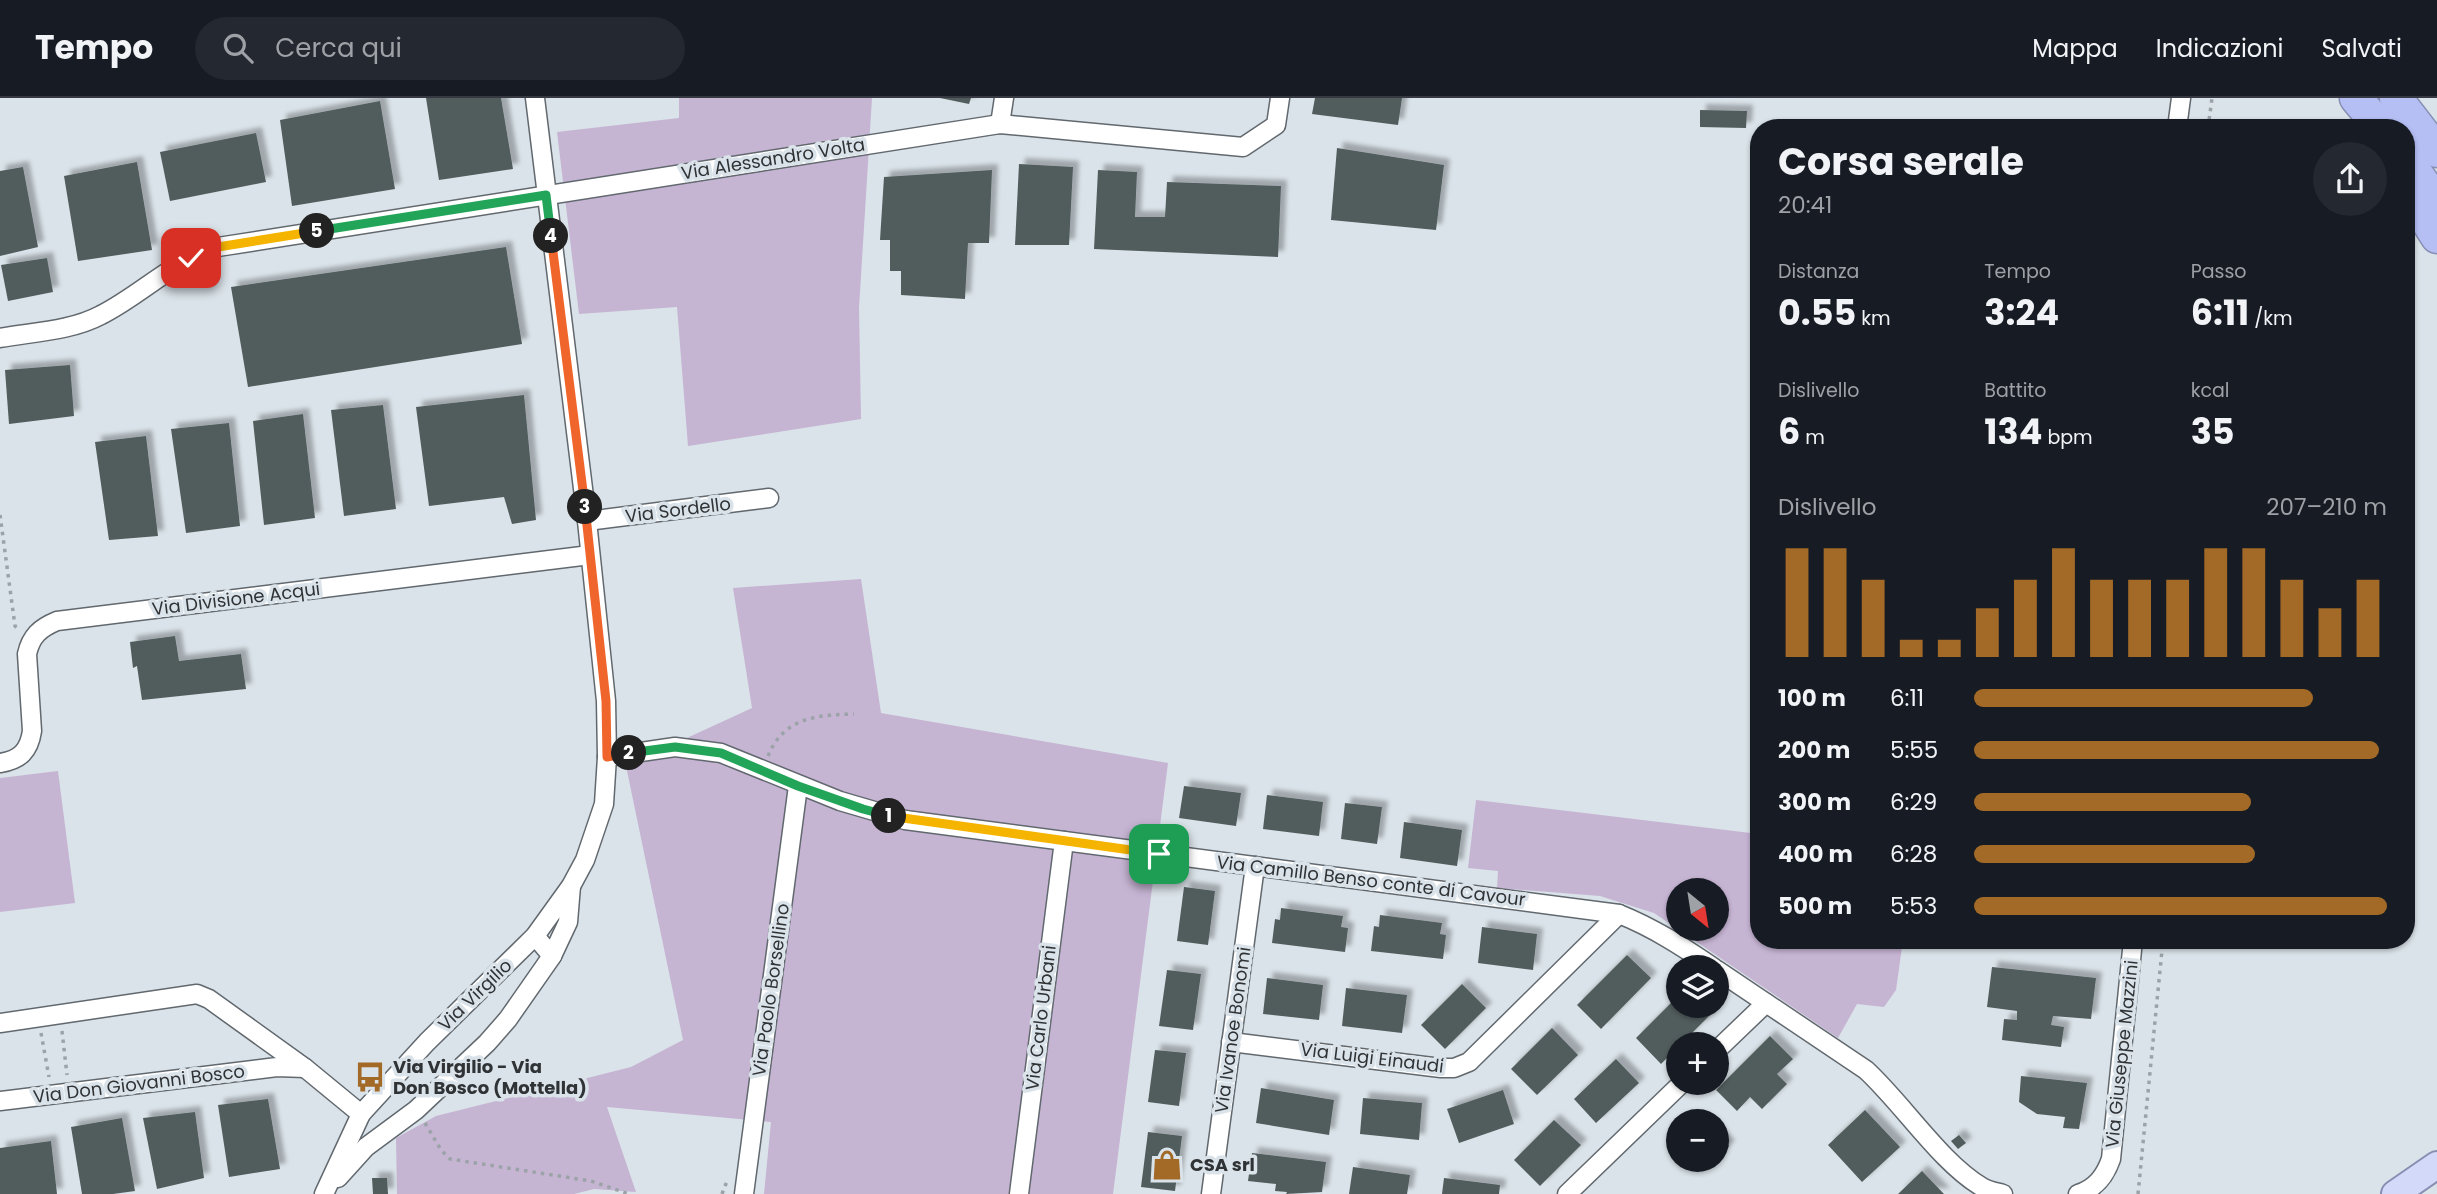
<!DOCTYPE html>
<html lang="it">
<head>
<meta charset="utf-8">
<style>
	:root { --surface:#171b24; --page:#242831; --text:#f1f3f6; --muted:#9ea1a6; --line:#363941; --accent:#a26a26 }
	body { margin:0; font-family:Poppins,sans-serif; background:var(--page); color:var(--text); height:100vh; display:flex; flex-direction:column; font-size:26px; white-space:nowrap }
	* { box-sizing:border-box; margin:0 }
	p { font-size:23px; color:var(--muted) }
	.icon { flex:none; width:38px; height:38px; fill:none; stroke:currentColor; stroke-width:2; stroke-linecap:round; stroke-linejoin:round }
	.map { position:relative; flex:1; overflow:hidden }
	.sheet { position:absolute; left:1750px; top:21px; width:665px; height:830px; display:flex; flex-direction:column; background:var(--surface); border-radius:28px; box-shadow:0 2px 5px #0004 }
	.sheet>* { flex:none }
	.needle { width:46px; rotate:150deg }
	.controls { position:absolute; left:1666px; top:780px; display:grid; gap:14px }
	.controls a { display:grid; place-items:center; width:63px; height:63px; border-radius:50%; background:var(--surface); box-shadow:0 2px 5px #0004; font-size:35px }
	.pin { position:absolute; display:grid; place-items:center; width:60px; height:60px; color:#fff; margin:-30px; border-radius:14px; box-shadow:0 4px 10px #0006 }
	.km { position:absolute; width:35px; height:35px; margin:-18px; border-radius:50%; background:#222; color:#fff; font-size:19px; line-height:35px; text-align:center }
	.round { display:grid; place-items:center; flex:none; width:74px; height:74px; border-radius:37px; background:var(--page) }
	.summary { display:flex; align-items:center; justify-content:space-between; height:119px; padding:0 28px }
	h1 { font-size:38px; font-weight:700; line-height:52px }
	.figures { display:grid; grid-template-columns:repeat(3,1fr); gap:10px; height:119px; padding:7px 28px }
	.figures div { display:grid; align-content:center }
	.figures b { font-size:35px; font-weight:700 }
	.figures small { font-size:19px; font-weight:400 }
	.figures p { font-size:19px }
	.chart { height:196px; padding:14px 28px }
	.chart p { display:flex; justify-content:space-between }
	.chart svg { width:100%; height:126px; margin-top:7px; stroke:var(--accent); stroke-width:6 }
	ul { padding:0 28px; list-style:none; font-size:23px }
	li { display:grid; grid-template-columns:112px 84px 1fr; align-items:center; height:52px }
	li i { height:18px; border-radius:9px; background:var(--accent) }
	header { display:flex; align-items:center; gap:42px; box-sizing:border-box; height:98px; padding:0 35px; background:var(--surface); border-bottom:2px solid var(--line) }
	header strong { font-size:33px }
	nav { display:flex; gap:38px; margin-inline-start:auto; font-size:24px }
	.search { width:490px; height:63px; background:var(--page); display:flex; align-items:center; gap:18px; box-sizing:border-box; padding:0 24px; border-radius:38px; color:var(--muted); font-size:26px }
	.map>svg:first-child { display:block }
	.green { fill:#c6b4d3; fill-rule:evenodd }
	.building { fill:#515c5d; filter:url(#shadow) }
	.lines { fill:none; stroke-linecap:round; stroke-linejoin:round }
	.street-casing { stroke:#61686e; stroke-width:21 }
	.primary-casing { stroke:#868eb2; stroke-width:30 }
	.highway-casing { stroke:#868eb2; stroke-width:35 }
	.path { stroke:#9ca3a8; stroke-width:3.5; stroke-dasharray:3.5 5; stroke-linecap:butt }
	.street { stroke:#fff; stroke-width:18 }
	.primary { stroke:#d3d9f8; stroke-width:26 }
	.highway { stroke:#b5bff4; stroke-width:32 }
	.split-1-casing { stroke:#fff; stroke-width:14 }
	.split-2-casing { stroke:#fff; stroke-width:14 }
	.split-3-casing { stroke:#fff; stroke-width:14 }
	.split-4-casing { stroke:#fff; stroke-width:14 }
	.split-5-casing { stroke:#fff; stroke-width:14 }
	.split-6-casing { stroke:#fff; stroke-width:14 }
	.split-1 { stroke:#f5b400; stroke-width:9 }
	.split-2 { stroke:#22a559; stroke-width:9 }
	.split-3 { stroke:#f0652b; stroke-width:9 }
	.split-4 { stroke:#f0652b; stroke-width:9 }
	.split-5 { stroke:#22a559; stroke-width:9 }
	.split-6 { stroke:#f5b400; stroke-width:9 }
	.labels { text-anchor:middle; stroke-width:7; stroke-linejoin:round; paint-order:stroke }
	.street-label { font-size:18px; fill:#303336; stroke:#dae3e9 }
	.poi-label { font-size:18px; font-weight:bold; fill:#303336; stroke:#dae3e9; text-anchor:start }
</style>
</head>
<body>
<header>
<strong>Tempo</strong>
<div class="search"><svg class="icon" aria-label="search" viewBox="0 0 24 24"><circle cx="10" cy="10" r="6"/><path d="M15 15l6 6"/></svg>Cerca qui</div>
<nav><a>Mappa</a><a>Indicazioni</a><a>Salvati</a></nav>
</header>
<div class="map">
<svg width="2437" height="1096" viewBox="0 0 2437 1096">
	<defs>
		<filter id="shadow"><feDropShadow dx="6" dy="-6" stdDeviation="2" flood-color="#0004"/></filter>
	</defs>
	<rect width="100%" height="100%" fill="#dae3e9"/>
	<g class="green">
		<polygon points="679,0 872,0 859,210 861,321 688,348 677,209 579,216 557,34 679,20"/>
		<polygon points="861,481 881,615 1168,665 1113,1096 764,1096 771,1024 607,1009 636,1094 594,1091 574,1096 397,1096 396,1040 436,1018 631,969 683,942 626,668 752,610 733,490"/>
		<polygon points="58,673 75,805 0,814 0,680"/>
		<path d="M 1476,702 L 1759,736 L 1759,842 L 1903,842 L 1896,892 L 1884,909 L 1857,906 L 1838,940 L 1654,815 L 1600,798 L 1497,790 L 1498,773 L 1468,770 ZM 1678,793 L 1717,793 L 1717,831 L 1678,831 Z"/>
	</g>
	<g class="building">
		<polygon points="426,0 501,0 513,71 439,82"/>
		<polygon points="940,0 971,0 969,6"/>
		<polygon points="1315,0 1402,0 1398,27 1312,16"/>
		<polygon points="380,3 395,91 292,108 280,22"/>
		<polygon points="1700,12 1747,13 1746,30 1700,29"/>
		<polygon points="256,35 266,84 170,103 160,54"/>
		<polygon points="1337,50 1444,67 1436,132 1331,122"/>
		<polygon points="137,64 152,152 78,163 64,78"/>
		<polygon points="1019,66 1073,69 1069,147 1015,147"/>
		<polygon points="23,69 38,149 0,158 0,73"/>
		<polygon points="992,72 989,145 968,145 965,201 901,197 901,173 890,173 890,142 880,142 884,79"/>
		<polygon points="1098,72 1137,74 1135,119 1165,119 1167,84 1281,88 1278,159 1094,151"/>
		<polygon points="506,149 522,246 248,289 231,189"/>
		<polygon points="47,160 53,194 8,203 1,167"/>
		<polygon points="70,267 74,318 9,326 5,272"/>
		<polygon points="524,297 536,422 512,426 504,399 429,408 416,309"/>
		<polygon points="383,307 396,411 344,418 331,312"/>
		<polygon points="303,316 315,420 264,427 253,323"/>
		<polygon points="229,325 240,428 186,435 171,331"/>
		<polygon points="146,338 158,438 109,442 95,344"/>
		<polygon points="175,538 179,563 241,556 246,591 142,602 137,568 133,570 130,544"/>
		<polygon points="1184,688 1241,695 1236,728 1179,720"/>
		<polygon points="1267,697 1323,704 1319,738 1263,731"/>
		<polygon points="1345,705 1382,709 1377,746 1341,741"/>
		<polygon points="1404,724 1462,732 1457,768 1400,760"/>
		<polygon points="1184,789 1215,793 1208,847 1177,843"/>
		<polygon points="1281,810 1343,818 1341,829 1348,830 1345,854 1272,845 1275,821 1280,822"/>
		<polygon points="1380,817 1442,825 1440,836 1446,837 1443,861 1371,853 1374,828 1379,829"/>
		<polygon points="1482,829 1537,836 1533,872 1478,865"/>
		<polygon points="1627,857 1651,880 1601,931 1577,907"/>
		<polygon points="1992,869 2096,880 2091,921 2053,918 2051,927 2064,929 2061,949 2002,942 2004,921 2017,922 2017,913 1987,909"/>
		<polygon points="1167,872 1201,876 1193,932 1159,928"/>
		<polygon points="1267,880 1323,887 1319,922 1263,916"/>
		<polygon points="1462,886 1486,910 1445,951 1421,927"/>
		<polygon points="1346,890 1407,897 1402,935 1342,928"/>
		<polygon points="1678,898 1678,908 1706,908 1712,915 1661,966 1636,940"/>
		<polygon points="1552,930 1578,957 1537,997 1511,971"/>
		<polygon points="1770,938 1793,961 1777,976 1787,986 1762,1011 1750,999 1737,1013 1716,992"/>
		<polygon points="1155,952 1186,955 1179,1008 1148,1004"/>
		<polygon points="1616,961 1639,985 1596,1025 1574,1001"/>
		<polygon points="2021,978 2087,985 2079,1031 2063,1030 2065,1019 2037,1016 2019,1004"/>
		<polygon points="1261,990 1334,1002 1329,1037 1256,1025"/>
		<polygon points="1503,992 1514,1026 1459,1045 1447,1011"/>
		<polygon points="1363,1000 1422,1005 1419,1042 1360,1036"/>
		<polygon points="268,1001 280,1071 229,1079 218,1007"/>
		<polygon points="1865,1012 1900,1049 1862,1084 1828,1047"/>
		<polygon points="195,1014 204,1080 157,1091 143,1020"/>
		<polygon points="122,1020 135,1093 113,1096 82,1096 71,1029"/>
		<polygon points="1554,1022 1581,1047 1540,1088 1514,1062"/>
		<polygon points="1148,1034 1182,1038 1175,1093 1141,1089"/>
		<polygon points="1717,1036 1729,1048 1717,1060"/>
		<polygon points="1959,1037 1966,1045 1958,1051 1951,1043"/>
		<polygon points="51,1043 57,1096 0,1096 0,1050"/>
		<polygon points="1252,1055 1326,1064 1322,1094 1286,1096 1287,1094 1275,1093 1276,1086 1248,1083"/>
		<polygon points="1694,1062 1714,1062 1704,1072"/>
		<polygon points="1353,1069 1410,1077 1407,1096 1349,1096"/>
		<polygon points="1922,1073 1944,1096 1898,1096"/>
		<polygon points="372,1080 387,1080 388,1096 373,1096"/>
		<polygon points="1444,1080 1500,1087 1499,1096 1442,1096"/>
	</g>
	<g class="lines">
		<g class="street-casing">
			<g id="street">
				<polyline points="1000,26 1004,0"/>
				<polyline points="2177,30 2181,0"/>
				<path d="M 0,240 C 33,234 71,233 101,217 C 141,197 175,161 218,149 L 1000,26 L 1243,49 L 1276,27 L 1280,0"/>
				<polyline points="587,423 769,400"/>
				<path d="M 607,659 L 675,649 L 721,655 L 840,703 L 905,722 L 1619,816 C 1654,830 1683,849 1714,870"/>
				<path d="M 0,665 C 20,662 29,653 32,633 L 27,556 C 31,538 40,530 57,523 L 590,457"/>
				<polyline points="552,858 568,824 571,788"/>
				<path d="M 1717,872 L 1866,972 C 1903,1006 1941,1065 1982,1089 C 1988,1093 1996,1094 2003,1096"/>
				<polyline points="0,925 197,896 209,901 305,970 277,969 0,1003"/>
				<polyline points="1231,944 1441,970 1454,970 1469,964 1619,816"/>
				<polyline points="1717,952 1766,905"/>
				<polyline points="305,970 361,1016"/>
				<polyline points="338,1080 366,1049 416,1012 487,945 508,921 552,858 535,838"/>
				<polyline points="324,1096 361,1016 427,944 535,838 571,788 585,762 604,706 607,659 606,603 587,423 535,0"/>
				<polyline points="744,1096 798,688"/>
				<polyline points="1019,1096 1064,743"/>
				<polyline points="1211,1096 1255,768"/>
				<polyline points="1567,1096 1682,985"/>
				<path d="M 2078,1096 C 2096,1090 2105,1078 2111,1061 L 2133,842"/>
			</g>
		</g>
		<g class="primary-casing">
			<polyline id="primary" points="2395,1096 2437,1067"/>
		</g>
		<g class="highway-casing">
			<g id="highway">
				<polyline points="2356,0 2381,30"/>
				<polyline points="2396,0 2437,53"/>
				<polyline points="2406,61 2436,103"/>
				<polyline points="2406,90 2437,139"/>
			</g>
		</g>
		<g class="path">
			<polyline points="2208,30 2212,0"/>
			<polyline points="0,417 15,528 19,532"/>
			<path d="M 768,658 C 784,619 817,617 854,616"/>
			<polyline points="62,933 67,977"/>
			<polyline points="41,935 49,979"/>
			<polyline points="425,1025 441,1052 450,1061 591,1083 629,1096"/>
			<polyline points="722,1096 727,1083"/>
			<polyline points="2138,1096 2163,842"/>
		</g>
		<use href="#street" class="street"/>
		<use href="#primary" class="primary"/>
		<use href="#highway" class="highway"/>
	</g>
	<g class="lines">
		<g class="split-1-casing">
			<polyline id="split-1" points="889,718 1159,756"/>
		</g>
		<g class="split-2-casing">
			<polyline id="split-2" points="629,655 675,649 721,655 798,688 863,711 889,718"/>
		</g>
		<g class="split-3-casing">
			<polyline id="split-3" points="585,409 606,603 607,659 629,655"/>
		</g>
		<g class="split-4-casing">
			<polyline id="split-4" points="551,138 585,409"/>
		</g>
		<g class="split-5-casing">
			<polyline id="split-5" points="317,133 546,97 551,138"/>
		</g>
		<g class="split-6-casing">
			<polyline id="split-6" points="191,160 204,153 218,149 317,133"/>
		</g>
		<use href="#split-1" class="split-1"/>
		<use href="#split-2" class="split-2"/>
		<use href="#split-3" class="split-3"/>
		<use href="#split-4" class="split-4"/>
		<use href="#split-5" class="split-5"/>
		<use href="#split-6" class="split-6"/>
	</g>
	<defs>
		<g id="bus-bare" transform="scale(2.415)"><path d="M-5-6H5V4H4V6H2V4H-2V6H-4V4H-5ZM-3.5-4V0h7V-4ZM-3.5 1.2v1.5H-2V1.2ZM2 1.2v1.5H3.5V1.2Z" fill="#a26a26" stroke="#dae3e9" stroke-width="2.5" paint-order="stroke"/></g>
		<g id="shop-bare" transform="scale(2.415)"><path d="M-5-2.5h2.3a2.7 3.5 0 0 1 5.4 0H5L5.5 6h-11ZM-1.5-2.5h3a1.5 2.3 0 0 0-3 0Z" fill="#a26a26" stroke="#dae3e9" stroke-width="2.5" paint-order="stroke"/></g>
	</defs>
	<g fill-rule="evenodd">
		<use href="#bus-bare" x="370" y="979"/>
		<use href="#shop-bare" x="1167" y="1067"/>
	</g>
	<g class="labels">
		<g class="street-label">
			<text transform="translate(773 61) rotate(-9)" y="6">Via Alessandro Volta</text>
			<text transform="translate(678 412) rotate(-7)" y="6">Via Sordello</text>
			<text transform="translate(236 501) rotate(-7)" y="6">Via Divisione Acqui</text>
			<text transform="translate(1371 783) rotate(7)" y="6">Via Camillo Benso conte di Cavour</text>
			<text transform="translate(771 892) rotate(-82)" y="6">Via Paolo Borsellino</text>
			<text transform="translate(475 897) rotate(-44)" y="6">Via Virgilio</text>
			<text transform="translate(1041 920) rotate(-83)" y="6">Via Carlo Urbani</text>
			<text transform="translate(1233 932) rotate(-82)" y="6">Via Ivanoe Bonomi</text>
			<text transform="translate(2122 956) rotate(-84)" y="6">Via Giuseppe Mazzini</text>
			<text transform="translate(1372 960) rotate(7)" y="6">Via Luigi Einaudi</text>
			<text transform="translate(139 986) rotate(-7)" y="6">Via Don Giovanni Bosco</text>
		</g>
		<g class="poi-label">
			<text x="393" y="975">Via Virgilio - Via<tspan x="393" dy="21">Don Bosco (Mottella)</tspan></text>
			<text x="1190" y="1073">CSA srl</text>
		</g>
	</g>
</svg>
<div class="controls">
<a><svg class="needle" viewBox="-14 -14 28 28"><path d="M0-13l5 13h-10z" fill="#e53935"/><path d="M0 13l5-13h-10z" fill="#9ea1a6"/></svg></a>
<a><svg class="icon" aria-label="layers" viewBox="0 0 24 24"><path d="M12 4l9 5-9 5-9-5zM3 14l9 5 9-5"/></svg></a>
<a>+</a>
<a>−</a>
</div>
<div class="pin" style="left:1159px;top:756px;background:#1e9e55"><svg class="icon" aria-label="arrive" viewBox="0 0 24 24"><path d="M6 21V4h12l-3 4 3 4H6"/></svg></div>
<div class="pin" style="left:191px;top:160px;background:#d93025"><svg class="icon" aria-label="check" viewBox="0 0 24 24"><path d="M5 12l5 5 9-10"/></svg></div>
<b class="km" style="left:889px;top:718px">1</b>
<b class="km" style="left:629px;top:655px">2</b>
<b class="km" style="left:585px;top:409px">3</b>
<b class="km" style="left:551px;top:138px">4</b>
<b class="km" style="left:317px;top:133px">5</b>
<section class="sheet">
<div class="summary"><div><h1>Corsa serale</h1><p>20:41</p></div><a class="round"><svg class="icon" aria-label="share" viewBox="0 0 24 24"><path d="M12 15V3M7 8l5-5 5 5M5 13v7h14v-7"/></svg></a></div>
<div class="figures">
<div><p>Distanza</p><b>0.55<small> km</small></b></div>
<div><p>Tempo</p><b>3:24</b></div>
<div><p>Passo</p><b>6:11<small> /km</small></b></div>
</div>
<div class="figures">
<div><p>Dislivello</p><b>6<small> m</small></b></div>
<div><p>Battito</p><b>134<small> bpm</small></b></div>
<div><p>kcal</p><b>35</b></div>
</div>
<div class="chart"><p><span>Dislivello</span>207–210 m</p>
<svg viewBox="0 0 160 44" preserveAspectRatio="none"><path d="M5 44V6M15 44V6M25 44V17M35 44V38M45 44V38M55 44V27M65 44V17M75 44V6M85 44V17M95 44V17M105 44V17M115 44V6M125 44V6M135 44V17M145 44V27M155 44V17"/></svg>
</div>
<ul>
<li><b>100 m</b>6:11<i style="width:82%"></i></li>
<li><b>200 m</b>5:55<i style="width:98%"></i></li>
<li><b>300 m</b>6:29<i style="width:67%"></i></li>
<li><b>400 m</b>6:28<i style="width:68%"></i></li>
<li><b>500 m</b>5:53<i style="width:100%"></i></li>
</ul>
</section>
</div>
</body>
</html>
